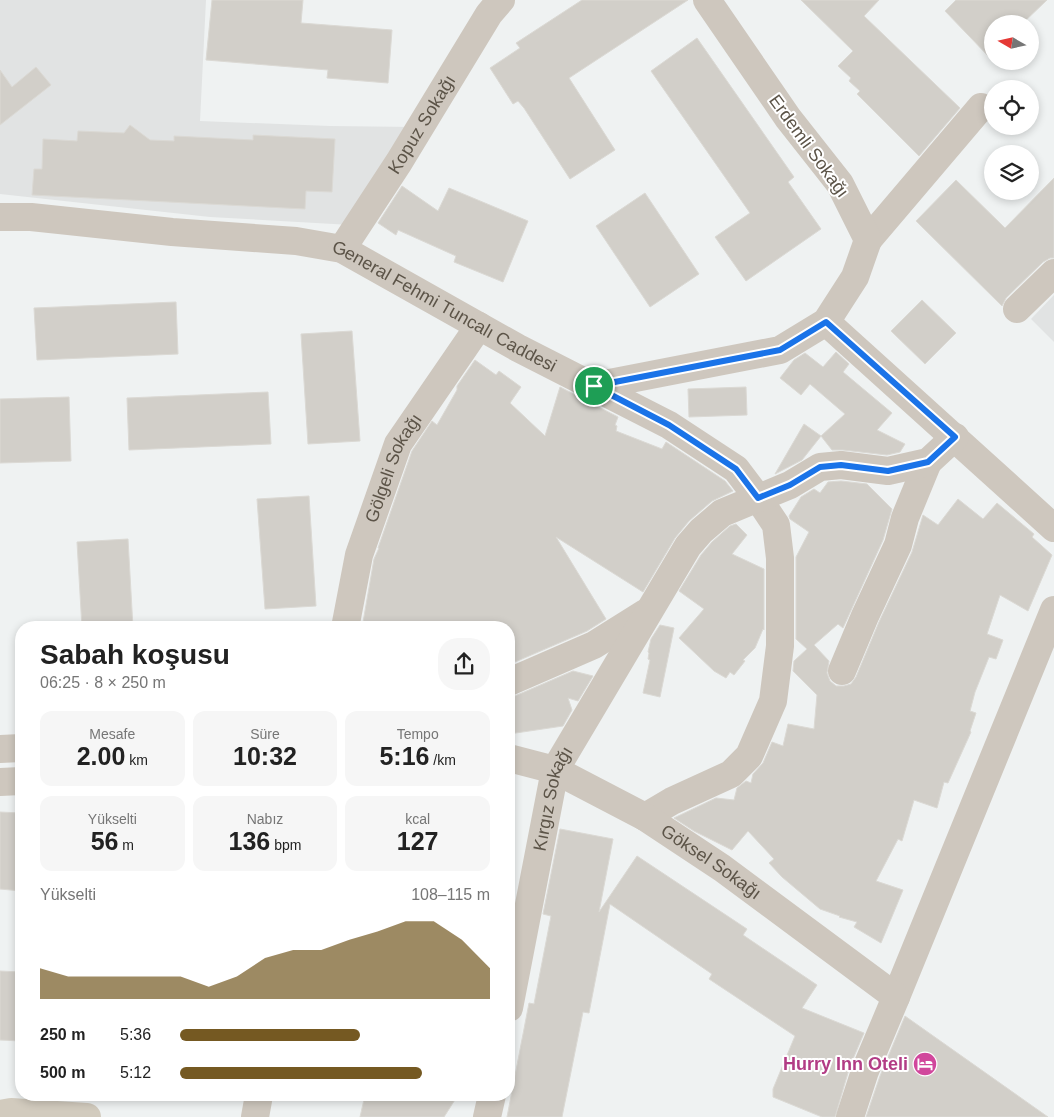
<!DOCTYPE html>
<html lang="tr">
<head>
<meta charset="utf-8">
<style>
	:root { --surface:#fff; --page:#f6f6f6; --text:#222; --muted:#767676; --accent:#755922 }
	body { margin:0; font-family:Helvetica,sans-serif; background:var(--page); color:var(--text); height:100vh; display:flex; flex-direction:column; font-size:19px; white-space:nowrap }
	* { box-sizing:border-box; margin:0 }
	p { font-size:16px; color:var(--muted) }
	.icon { flex:none; width:28px; height:28px; fill:none; stroke:currentColor; stroke-width:2; stroke-linecap:round; stroke-linejoin:round }
	.map { position:relative; flex:1; overflow:hidden }
	.sheet { position:absolute; left:15px; top:621px; width:500px; height:480px; display:flex; flex-direction:column; background:var(--surface); border-radius:20px; box-shadow:0 2px 8px #0003 }
	.sheet>* { flex:none }
	.needle { width:32px; rotate:279deg }
	.tools { position:absolute; left:984px; top:15px; display:grid; gap:10px }
	.tools a { display:grid; place-items:center; width:55px; height:55px; border-radius:50%; background:var(--surface); box-shadow:0 2px 8px #0003; font-size:25px }
	.pin { position:absolute; display:grid; place-items:center; width:42px; height:42px; color:#fff; margin:-21px; border:2px solid #fff; border-radius:50%; box-shadow:0 1px 5px #0007 }
	.round { display:grid; place-items:center; flex:none; width:52px; height:52px; border-radius:20px; background:var(--page) }
	.headline { display:flex; align-items:center; justify-content:space-between; height:85px; padding:0 25px }
	h1 { font-size:28px; font-weight:800; line-height:38px }
	.stats { display:grid; grid-template-columns:repeat(3,1fr); gap:8px; height:85px; padding:5px 25px }
	.stats div { display:grid; align-content:center; border-radius:12px; background:var(--page); text-align:center }
	.stats b { font-size:25px; font-weight:800 }
	.stats small { font-size:14px; font-weight:400 }
	.stats p { font-size:14px }
	.chart { height:140px; padding:10px 25px }
	.chart p { display:flex; justify-content:space-between }
	.chart svg { width:100%; height:90px; margin-top:5px; fill:var(--accent); opacity:.7 }
	ul { padding:0 25px; list-style:none; font-size:16px }
	li { display:grid; grid-template-columns:80px 60px 1fr; align-items:center; height:38px }
	li i { height:12px; border-radius:6px; background:var(--accent) }
	.map>svg:first-child { display:block }
	.education { fill:#e1e3e3 }
	.building { fill:#d2cfc9; stroke:#dbd9d4 }
	.lines { fill:none; stroke-linecap:round; stroke-linejoin:round }
	.minor { stroke:#cec7be; stroke-width:28 }
	.tertiary { stroke:#cec7be; stroke-width:28 }
	.secondary { stroke:#d2cbbe; stroke-width:28 }
	.route-casing { stroke:#fff; stroke-width:10 }
	.route { stroke:#1a73e8; stroke-width:6 }
	.labels { text-anchor:middle; stroke-width:4; stroke-linejoin:round; paint-order:stroke }
	.street-label { font-size:18px; fill:#5c5448; stroke:#fff }
	.hotel-label { font-size:18px; font-weight:bold; fill:#b23c85; stroke:#fff; text-anchor:end }
</style>
</head>
<body>
<div class="map">
<svg width="1054" height="1117" viewBox="0 0 1054 1117">
	<rect width="100%" height="100%" fill="#eff2f2"/>
	<g class="education">
		<polygon points="0,0 206,0 200,121 330,126 415,127 351,225 210,217 0,194"/>
		<polygon points="1054,295 1054,342 1031,319"/>
	</g>
	<g class="building">
		<polygon points="212,0 303,0 301,23 392,30 388,83 327,78 328,70 206,60"/>
		<polygon points="582,0 688,0 569,78 615,150 570,179 524,108 518,101 513,104 490,68 520,48 516,43"/>
		<polygon points="801,0 879,0 864,16 960,108 919,156 857,94 860,91 849,81 851,78 838,66 853,51"/>
		<polygon points="956,0 1047,0 1022,24 992,24 992,60 945,11"/>
		<polygon points="697,38 794,177 788,182 821,229 746,281 715,237 750,213 651,71"/>
		<polygon points="36,67 51,85 0,125 0,70 12,87"/>
		<polygon points="130,125 150,140 174,141 174,136 253,140 253,135 335,139 332,192 306,191 305,209 32,195 34,169 42,169 43,139 77,141 78,131 124,133"/>
		<polygon points="1054,178 1054,258 1050,258 1043,262 1006,298 1002,306 916,221 956,180 1005,228"/>
		<polygon points="402,186 438,211 449,188 528,221 503,282 454,262 456,256 398,230 396,235 378,223"/>
		<polygon points="645,193 699,274 650,307 596,226"/>
		<polygon points="922,300 956,333 925,364 891,331"/>
		<polygon points="176,302 178,354 37,360 34,308"/>
		<polygon points="352,331 360,441 308,444 301,334"/>
		<polygon points="836,352 849,364 843,372 892,413 877,430 905,444 900,452 887,455 843,450 832,450 821,436 845,414 810,384 801,395 780,378 794,360 805,353 823,367"/>
		<polygon points="475,360 496,375 499,371 521,387 510,403 545,436 560,387 618,417 615,425 617,426 616,431 662,449 666,442 725,481 733,491 712,501 689,521 675,538 643,592 556,537 606,619 587,631 515,662 509,655 509,628 362,628 374,559 379,548 378,548 412,451 432,421 437,425 457,390 457,386"/>
		<polygon points="746,387 747,415 689,417 688,389"/>
		<polygon points="268,392 271,444 129,450 127,398"/>
		<polygon points="69,397 71,461 0,463 0,399"/>
		<polygon points="804,424 821,436 802,460 775,474"/>
		<polygon points="841,481 867,484 892,509 883,540 843,628 838,624 814,645 829,661 827,673 830,681 836,686 844,686 851,684 856,677 879,622 912,552 923,515 938,525 958,499 983,519 997,503 1034,534 1032,537 1052,555 1028,611 1000,595 987,634 1003,640 996,659 989,657 975,692 970,711 976,713 970,731 971,732 948,783 944,782 937,808 914,800 902,841 898,839 876,881 903,890 881,943 854,927 857,922 839,917 840,916 820,909 782,877 769,863 774,859 748,831 732,850 694,831 674,818 716,798 734,800 737,788 746,781 751,783 753,774 763,763 772,742 783,746 788,724 814,729 817,695 793,671 794,661 807,649 796,639 796,557 809,532 790,519 789,516 801,497 814,489 820,493 828,482"/>
		<polygon points="309,496 316,606 265,609 257,499"/>
		<polygon points="736,524 747,535 732,554 764,569 764,630 763,629 755,648 743,660 745,661 734,675 730,672 726,678 714,671 679,638 704,609 679,591 701,555 712,542 730,526"/>
		<polygon points="128,539 133,628 82,628 77,542"/>
		<polygon points="660,625 674,628 660,697 643,693 650,660 648,659 649,653 648,652 651,639"/>
		<polygon points="573,671 593,676 578,701 568,698 572,710 563,726 509,734 509,697 515,696"/>
		<polygon points="0,812 21,813 21,891 0,889"/>
		<polygon points="560,829 613,839 599,912 637,856 747,929 743,935 817,985 802,1008 864,1033 850,1066 835,1117 822,1117 773,1097 773,1089 795,1036 709,979 712,974 610,904 589,1013 583,1012 562,1117 507,1117 529,1003 534,1004 551,916 543,914"/>
		<polygon points="0,971 21,972 21,1041 0,1040"/>
		<polygon points="905,1016 1048,1117 866,1117 880,1076"/>
		<polygon points="365,1095 458,1095 444,1117 360,1117"/>
	</g>
	<g class="lines">
		<g class="minor">
			<path id="s1" d="M 0,217 L 31,217 L 172,232 L 296,241 L 342,249 L 518,348 L 669,425 L 736,469 L 758,498 L 776,525 L 780,558 L 780,646 L 773,701 L 749,756 L 731,774 L 672,801 L 645,817"/>
			<polyline points="868,240 981,107"/>
			<path id="s2" d="M 342,249 L 399,162 L 489,14 L 501,0"/>
			<polyline points="1017,309 1054,273"/>
			<polyline points="826,322 1054,528"/>
			<polyline points="594,386 780,350 826,322 855,277 868,240 840,184 788,118 707,0"/>
			<path id="s3" d="M 345,628 L 359,555 L 398,444 L 479,326"/>
			<polyline points="842,671 865,616 898,545 905,518 928,462"/>
			<polyline points="509,682 594,645 645,613"/>
			<polyline points="896,997 1054,610"/>
			<path id="s4" d="M 509,1008 L 555,770 L 688,546 L 701,531 L 722,513 L 790,485 L 820,467 L 841,465 L 888,471 L 928,462 L 955,437"/>
			<polyline points="255,1117 259,1095"/>
			<polyline points="487,1117 492,1095"/>
		</g>
		<g class="tertiary">
			<polyline points="0,749 21,748"/>
			<path id="s5" d="M 509,758 L 555,770 L 645,817 L 722,868 L 896,997 L 865,1071 L 850,1117"/>
			<polyline points="0,782 21,781"/>
		</g>
		<polyline class="secondary" points="0,1114 11,1112 87,1117"/>
	</g>
	<g class="lines">
		<g class="route-casing">
			<polygon id="route" points="826,322 955,437 928,462 888,471 841,465 820,467 790,485 758,498 736,469 669,425 594,386 780,350"/>
		</g>
		<use href="#route" class="route"/>
	</g>
	<defs>
		<g id="hotel-disc" transform="scale(1.25)"><circle r="9.5" fill="#d1479c" stroke="#fff"/><path d="M-6-4.5h1.5V1H6V5H4.5V3h-9V5H-6ZM-4 0a1.8 1.8 0 1 1 3.6 0ZM.5 0V-2.5h3Q6-2.5 6 0Z" fill="#fff"/></g>
	</defs>
	<g fill-rule="evenodd">
		<use href="#hotel-disc" x="925" y="1064"/>
	</g>
	<g class="labels">
		<g class="street-label">
			<text dy="6" stroke="none"><textPath href="#s2" startOffset="148">Kopuz Sokağı</textPath></text>
			<text transform="translate(809 146) rotate(54)" y="6">Erdemli Sokağı</text>
			<text dy="6" stroke="none"><textPath href="#s1" startOffset="461">General Fehmi Tuncalı Caddesi</textPath></text>
			<text dy="6" stroke="none"><textPath href="#s3" startOffset="168">Gölgeli Sokağı</textPath></text>
			<text dy="6" stroke="none"><textPath href="#s4" startOffset="214">Kırgız Sokağı</textPath></text>
			<text dy="6" stroke="none"><textPath href="#s5" startOffset="229">Göksel Sokağı</textPath></text>
		</g>
		<g class="hotel-label">
			<text x="908" y="1070">Hurry Inn Oteli</text>
		</g>
	</g>
</svg>
<div class="tools">
<a><svg class="needle" viewBox="-14 -14 28 28"><path d="M0-13l5 13h-10z" fill="#e53935"/><path d="M0 13l5-13h-10z" fill="#767676"/></svg></a>
<a><svg class="icon" aria-label="locate" viewBox="0 0 24 24"><circle cx="12" cy="12" r="6"/><path d="M12 2v4M12 18v4M2 12h4M18 12h4"/></svg></a>
<a><svg class="icon" aria-label="layers" viewBox="0 0 24 24"><path d="M12 4l9 5-9 5-9-5zM3 14l9 5 9-5"/></svg></a>
</div>
<div class="pin" style="left:594px;top:386px;background:#1e9e55"><svg class="icon" aria-label="arrive" viewBox="0 0 24 24"><path d="M6 21V4h12l-3 4 3 4H6"/></svg></div>
<section class="sheet">
<div class="headline"><div><h1>Sabah koşusu</h1><p>06:25 · 8 × 250 m</p></div><a class="round"><svg class="icon" aria-label="share" viewBox="0 0 24 24"><path d="M12 15V3M7 8l5-5 5 5M5 13v7h14v-7"/></svg></a></div>
<div class="stats">
<div><p>Mesafe</p><b>2.00<small> km</small></b></div>
<div><p>Süre</p><b>10:32</b></div>
<div><p>Tempo</p><b>5:16<small> /km</small></b></div>
</div>
<div class="stats">
<div><p>Yükselti</p><b>56<small> m</small></b></div>
<div><p>Nabız</p><b>136<small> bpm</small></b></div>
<div><p>kcal</p><b>127</b></div>
</div>
<div class="chart"><p><span>Yükselti</span>108–115 m</p>
<svg viewBox="0 0 160 44" preserveAspectRatio="none"><path d="M0 44V29L10 33L20 33L30 33L40 33L50 33L60 38L70 33L80 24L90 20L100 20L110 15L120 11L130 6L140 6L150 15L160 29V44z"/></svg>
</div>
<ul>
<li><b>250 m</b>5:36<i style="width:58%"></i></li>
<li><b>500 m</b>5:12<i style="width:78%"></i></li>
</ul>
</section>
</div>
</body>
</html>
